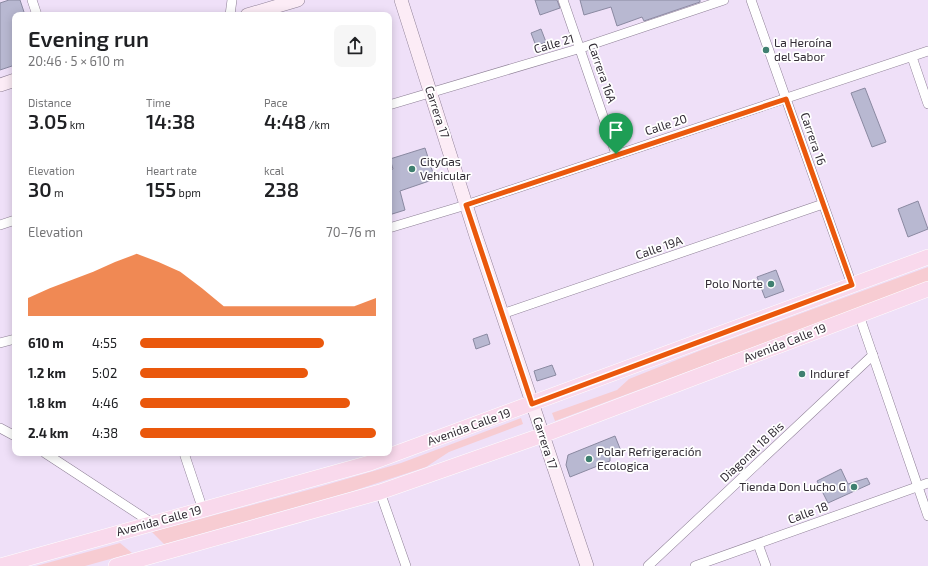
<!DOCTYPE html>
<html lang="en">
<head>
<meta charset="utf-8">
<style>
	:root { --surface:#fff; --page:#f6f6f6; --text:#202124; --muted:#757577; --accent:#ea580c }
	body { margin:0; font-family:"Exo 2",sans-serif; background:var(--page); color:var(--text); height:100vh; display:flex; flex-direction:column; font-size:15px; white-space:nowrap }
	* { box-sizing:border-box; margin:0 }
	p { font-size:13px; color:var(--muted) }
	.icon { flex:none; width:22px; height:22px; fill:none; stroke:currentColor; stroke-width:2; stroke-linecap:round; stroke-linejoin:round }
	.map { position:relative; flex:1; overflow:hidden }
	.side { position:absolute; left:12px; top:12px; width:380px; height:444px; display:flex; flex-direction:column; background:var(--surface); border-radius:8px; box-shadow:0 2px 10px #0003 }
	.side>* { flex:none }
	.pin { position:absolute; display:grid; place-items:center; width:34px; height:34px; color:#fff; margin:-41px -17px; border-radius:50% 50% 50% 0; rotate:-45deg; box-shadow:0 0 4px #0007 }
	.pin .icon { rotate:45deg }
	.round { display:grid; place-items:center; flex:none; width:42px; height:42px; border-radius:8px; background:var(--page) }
	.head { display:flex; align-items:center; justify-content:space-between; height:68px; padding:0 16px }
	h1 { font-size:22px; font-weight:600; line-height:30px }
	.metrics { display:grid; grid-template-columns:repeat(3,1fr); gap:6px; height:68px; padding:4px 16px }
	.metrics div { display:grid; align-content:center }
	.metrics b { font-size:20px; font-weight:600 }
	.metrics small { font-size:11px; font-weight:400 }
	.metrics p { font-size:11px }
	.chart { height:112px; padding:8px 16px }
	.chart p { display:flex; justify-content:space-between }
	.chart svg { width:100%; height:72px; margin-top:4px; fill:var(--accent); opacity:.7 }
	ul { padding:0 16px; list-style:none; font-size:13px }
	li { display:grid; grid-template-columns:64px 48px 1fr; align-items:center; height:30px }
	li i { height:10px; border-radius:5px; background:var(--accent) }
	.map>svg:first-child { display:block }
	.green { fill:#f7ccd2 }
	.building { fill:#b8b8d1; stroke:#8a89a1 }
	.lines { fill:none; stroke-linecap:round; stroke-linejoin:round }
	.street-casing { stroke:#8f8197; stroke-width:10 }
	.secondary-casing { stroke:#8f8197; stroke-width:14 }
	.primary-casing { stroke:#fff; stroke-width:16 }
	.street { stroke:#fff; stroke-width:9 }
	.secondary { stroke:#fcecf6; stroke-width:13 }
	.primary { stroke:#f9d9ec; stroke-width:15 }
	.route-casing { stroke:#fff; stroke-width:8 }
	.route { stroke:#ea580c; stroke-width:5 }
	.poi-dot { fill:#3f8070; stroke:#fff; stroke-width:1.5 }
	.labels { text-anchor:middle; stroke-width:3.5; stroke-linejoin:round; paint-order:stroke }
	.poi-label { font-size:12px; fill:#322c35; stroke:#fff; text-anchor:start }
	.street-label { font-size:12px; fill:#322c35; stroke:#fff }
</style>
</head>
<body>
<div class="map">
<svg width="928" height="566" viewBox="0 0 928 566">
	<rect width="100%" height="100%" fill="#efe0f8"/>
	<g class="green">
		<polygon points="928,267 928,282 555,421 552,413 617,390 629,379 704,349"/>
		<polygon points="521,418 523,424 449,452 426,467 353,491 164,544 152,532 319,487 401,463"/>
		<polygon points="120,543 132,553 85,566 36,566"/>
	</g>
	<g class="building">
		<polygon points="9,0 20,0 25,15 15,15 15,65 0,70 0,3"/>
		<polygon points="535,0 557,0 560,8 540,15"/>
		<polygon points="580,0 700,0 700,2 644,21 642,17 617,26 611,7 584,15"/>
		<polygon points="541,29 546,42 536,46 531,33"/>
		<polygon points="865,88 886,142 872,147 851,93"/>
		<polygon points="425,148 435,179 400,191 405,210 389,215 389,171 393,169 390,159"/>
		<polygon points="918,201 928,229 908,237 898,209"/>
		<polygon points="776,270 784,291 765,298 757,277"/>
		<polygon points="487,334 490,344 476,349 473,339"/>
		<polygon points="552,365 556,375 537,381 534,371"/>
		<polygon points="615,436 621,451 610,456 610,461 570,477 566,465 568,455"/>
		<polygon points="841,469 848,484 867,478 870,484 828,503 817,481"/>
	</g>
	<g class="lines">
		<g class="street-casing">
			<g id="street">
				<polyline points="32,0 37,15"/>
				<polyline points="563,0 616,154"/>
				<polyline points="751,0 852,285"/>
				<polyline points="230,15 232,0"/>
				<polyline points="912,57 928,104"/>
				<polyline points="389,105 581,48 724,0"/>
				<polyline points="0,225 15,220"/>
				<polyline points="389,228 466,205 928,51"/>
				<polyline points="502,314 823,204"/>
				<polyline points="859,315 928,516"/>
				<polyline points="0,343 15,339"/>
				<polyline points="0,428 15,436"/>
				<polyline points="45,453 152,523"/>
				<polyline points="184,453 203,510"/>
				<polyline points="380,492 406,566"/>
				<polyline points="758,544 766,566"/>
				<polyline points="648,566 873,355"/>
				<polyline points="695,566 928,483"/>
			</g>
		</g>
		<g class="secondary-casing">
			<g id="secondary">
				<polyline points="401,0 476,236 587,566"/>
				<polyline points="247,15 298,0"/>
				<polyline points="0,85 15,80"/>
			</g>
		</g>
		<g class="primary-casing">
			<g id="primary">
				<polyline points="0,566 370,463 928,257"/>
				<polyline points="116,566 380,492 543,435 928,289"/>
			</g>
		</g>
		<use href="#street" class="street"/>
		<use href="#secondary" class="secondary"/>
		<use href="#primary" class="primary"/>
	</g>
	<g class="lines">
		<g class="route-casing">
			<polygon id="route" points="786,99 852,285 532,404 466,205"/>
		</g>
		<use href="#route" class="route"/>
	</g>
	<g class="poi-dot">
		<circle cx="766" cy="50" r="4"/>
		<circle cx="412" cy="169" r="4"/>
		<circle cx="771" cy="284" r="4"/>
		<circle cx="802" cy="374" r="4"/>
		<circle cx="589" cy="459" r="4"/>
		<circle cx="854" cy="487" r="4"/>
	</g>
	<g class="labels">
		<g class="poi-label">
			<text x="774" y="47">La Heroína<tspan x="774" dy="14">del Sabor</tspan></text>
			<text x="420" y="166">CityGas<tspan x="420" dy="14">Vehicular</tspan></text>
			<text x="763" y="288" text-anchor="end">Polo Norte</text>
			<text x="810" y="378">Induref</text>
			<text x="597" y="456">Polar Refrigeración<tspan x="597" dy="14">Ecologica</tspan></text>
			<text x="846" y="491" text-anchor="end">Tienda Don Lucho G</text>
		</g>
		<g class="street-label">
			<text transform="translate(554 44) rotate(-16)" y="4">Calle 21</text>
			<text transform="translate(602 73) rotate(71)" y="4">Carrera 16A</text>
			<text transform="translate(437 112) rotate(72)" y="4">Carrera 17</text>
			<text transform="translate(666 125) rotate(-18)" y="4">Calle 20</text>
			<text transform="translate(813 139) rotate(71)" y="4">Carrera 16</text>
			<text transform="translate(659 248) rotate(-19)" y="4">Calle 19A</text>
			<text transform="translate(785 343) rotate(-21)" y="4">Avenida Calle 19</text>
			<text transform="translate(469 427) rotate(-20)" y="4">Avenida Calle 19</text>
			<text transform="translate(545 443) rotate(72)" y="4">Carrera 17</text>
			<text transform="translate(752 452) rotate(-43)" y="4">Diagonal 18 Bis</text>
			<text transform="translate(808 513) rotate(-20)" y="4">Calle 18</text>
			<text transform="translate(159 521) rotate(-15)" y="4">Avenida Calle 19</text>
		</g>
	</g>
</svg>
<div class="pin" style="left:616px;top:154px;background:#1e9e55"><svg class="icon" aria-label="arrive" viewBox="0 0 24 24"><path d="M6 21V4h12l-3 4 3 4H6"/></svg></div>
<section class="side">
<div class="head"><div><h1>Evening run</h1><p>20:46 · 5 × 610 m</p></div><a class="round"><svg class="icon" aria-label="share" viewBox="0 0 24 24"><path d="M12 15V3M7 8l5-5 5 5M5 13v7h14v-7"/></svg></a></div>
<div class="metrics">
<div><p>Distance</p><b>3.05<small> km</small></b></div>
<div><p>Time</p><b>14:38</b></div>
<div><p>Pace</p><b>4:48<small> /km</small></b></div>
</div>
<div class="metrics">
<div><p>Elevation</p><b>30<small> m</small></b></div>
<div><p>Heart rate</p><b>155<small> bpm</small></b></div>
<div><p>kcal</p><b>238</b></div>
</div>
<div class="chart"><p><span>Elevation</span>70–76 m</p>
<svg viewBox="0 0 160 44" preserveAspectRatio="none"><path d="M0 44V33L10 27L20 22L30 17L40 11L50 6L60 11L70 17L80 27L90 38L100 38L110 38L120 38L130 38L140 38L150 38L160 33V44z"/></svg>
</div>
<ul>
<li><b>610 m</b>4:55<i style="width:78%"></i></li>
<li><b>1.2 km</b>5:02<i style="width:71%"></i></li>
<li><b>1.8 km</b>4:46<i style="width:89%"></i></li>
<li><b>2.4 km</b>4:38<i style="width:100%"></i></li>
</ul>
</section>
</div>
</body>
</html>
